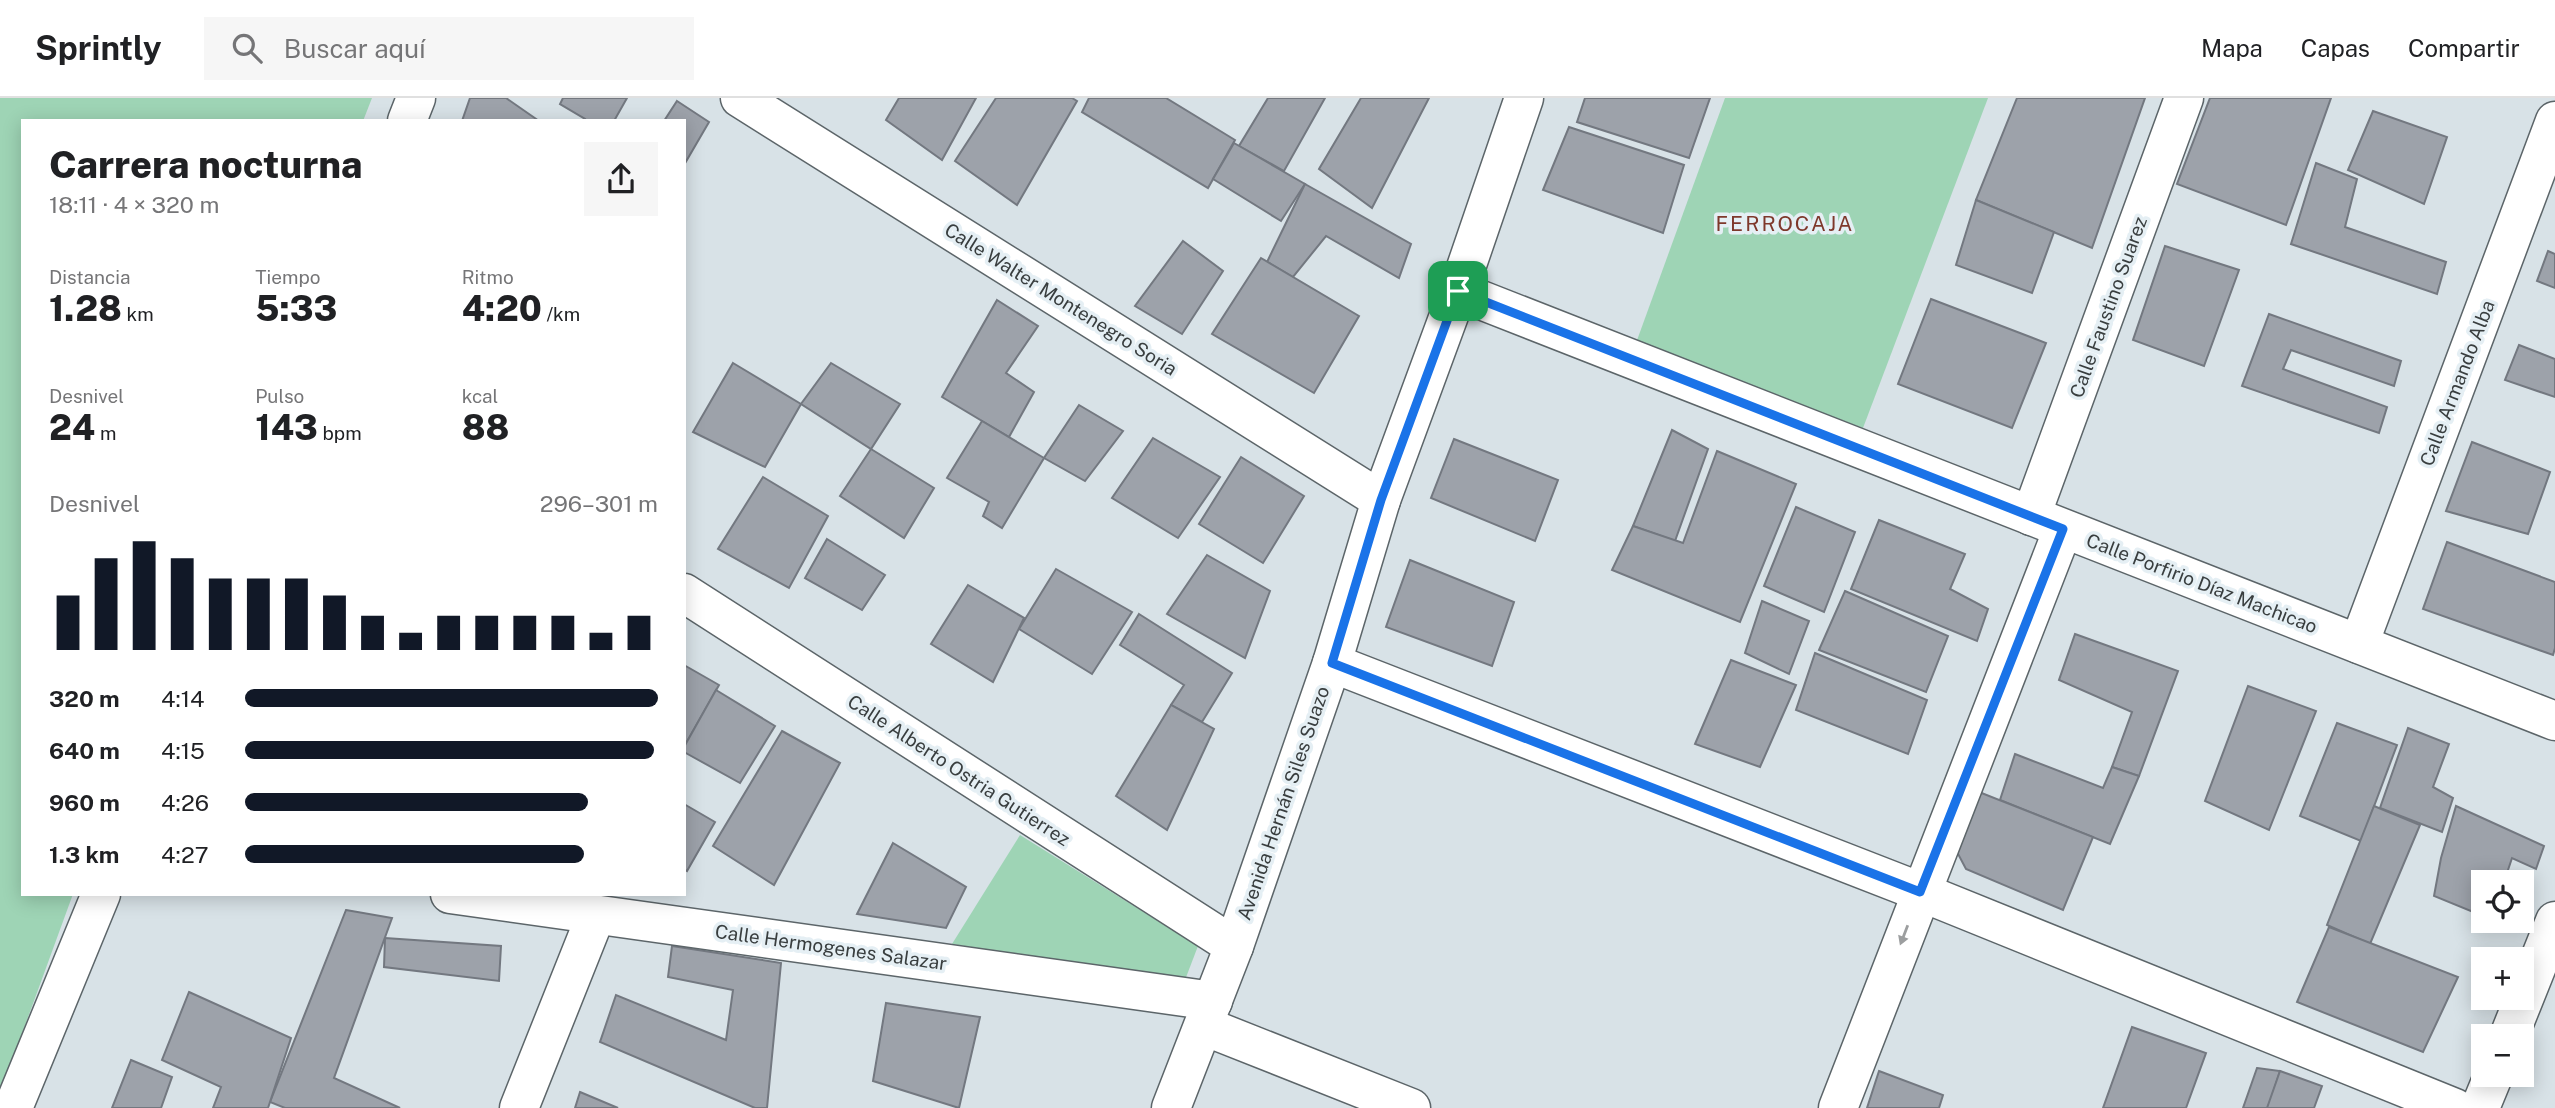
<!DOCTYPE html>
<html lang="es">
<head>
<meta charset="utf-8">
<style>
	:root { --surface:#fff; --page:#f6f6f6; --text:#202124; --muted:#757577; --line:#e0e0e0; --accent:#111827 }
	body { margin:0; font-family:"Public Sans",sans-serif; background:var(--page); color:var(--text); height:100vh; display:flex; flex-direction:column; font-size:26px; white-space:nowrap }
	* { box-sizing:border-box; margin:0 }
	p { font-size:23px; color:var(--muted) }
	.icon { flex:none; width:38px; height:38px; fill:none; stroke:currentColor; stroke-width:2; stroke-linecap:round; stroke-linejoin:round }
	.map { position:relative; flex:1; overflow:hidden }
	.side { position:absolute; left:21px; top:21px; width:665px; height:777px; display:flex; flex-direction:column; background:var(--surface); border-radius:0px; box-shadow:0 4px 18px #0003 }
	.side>* { flex:none }
	.controls { position:absolute; left:2471px; top:772px; display:grid; gap:14px }
	.controls a { display:grid; place-items:center; width:63px; height:63px; border-radius:0px; background:var(--surface); box-shadow:0 4px 18px #0003; font-size:35px }
	.pin { position:absolute; display:grid; place-items:center; width:60px; height:60px; color:#fff; margin:-30px; border-radius:14px; box-shadow:0 4px 10px #0006 }
	.round { display:grid; place-items:center; flex:none; width:74px; height:74px; border-radius:0px; background:var(--page) }
	.overview { display:flex; align-items:center; justify-content:space-between; height:119px; padding:0 28px }
	h1 { font-size:38px; font-weight:800; line-height:52px }
	.metrics { display:grid; grid-template-columns:repeat(3,1fr); gap:10px; height:119px; padding:7px 28px }
	.metrics div { display:grid; align-content:center }
	.metrics b { font-size:35px; font-weight:800 }
	.metrics small { font-size:19px; font-weight:400 }
	.metrics p { font-size:19px }
	.chart { height:196px; padding:14px 28px }
	.chart p { display:flex; justify-content:space-between }
	.chart svg { width:100%; height:126px; margin-top:7px; stroke:var(--accent); stroke-width:6 }
	ul { padding:0 28px; list-style:none; font-size:23px }
	li { display:grid; grid-template-columns:112px 84px 1fr; align-items:center; height:52px }
	li i { height:18px; border-radius:9px; background:var(--accent) }
	header { display:flex; align-items:center; gap:42px; box-sizing:border-box; height:98px; padding:0 35px; background:var(--surface); border-bottom:2px solid var(--line) }
	header strong { font-size:33px }
	nav { display:flex; gap:38px; margin-inline-start:auto; font-size:24px }
	.search { width:490px; height:63px; background:var(--page); display:flex; align-items:center; gap:18px; box-sizing:border-box; padding:0 24px; border-radius:0px; color:var(--muted); font-size:26px }
	.map>svg:first-child { display:block }
	.green { fill:#9ed4b5 }
	.building { fill:#9da2aa; stroke:#737880; stroke-width:2 }
	.lines { fill:none; stroke-linecap:round; stroke-linejoin:round }
	.minor-casing { stroke:#5c6569; stroke-width:41 }
	.major-casing { stroke:#5c6569; stroke-width:41 }
	.minor { stroke:#fff; stroke-width:38 }
	.major { stroke:#fff; stroke-width:38 }
	.oneway { fill:#9c9e9f }
	.route-casing { stroke:#fff; stroke-width:14 }
	.route { stroke:#1a73e8; stroke-width:9 }
	.labels { text-anchor:middle; stroke-width:7; stroke-linejoin:round; paint-order:stroke }
	.street-label { font-size:19px; fill:#393e3f; stroke:#e5eff4 }
	.neighbourhood-label { font-size:21px; letter-spacing:2px; fill:#7e382b; stroke:#e5eff4 }
</style>
</head>
<body>
<header>
<strong>Sprintly</strong>
<div class="search"><svg class="icon" aria-label="search" viewBox="0 0 24 24"><circle cx="10" cy="10" r="6"/><path d="M15 15l6 6"/></svg>Buscar aquí</div>
<nav><a>Mapa</a><a>Capas</a><a>Compartir</a></nav>
</header>
<div class="map">
<svg width="2555" height="1010" viewBox="0 0 2555 1010">
	<rect width="100%" height="100%" fill="#d8e2e7"/>
	<g class="green">
		<polygon points="0,0 372,0 363,23 23,23 23,796 73,796 0,996"/>
		<polygon points="1725,0 1988,0 1863,330 1636,245"/>
		<polygon points="1020,737 1198,848 1185,882 952,846"/>
	</g>
	<g class="building">
		<polygon points="470,0 506,0 539,23 462,23"/>
		<polygon points="563,0 627,0 614,23 584,23 585,21 560,6"/>
		<polygon points="899,0 976,0 942,62 886,22"/>
		<polygon points="996,0 1072,0 1077,3 1017,107 955,63"/>
		<polygon points="1089,0 1166,0 1235,42 1208,90 1082,14"/>
		<polygon points="1268,0 1325,0 1284,73 1239,48"/>
		<polygon points="1361,0 1429,0 1372,110 1319,71"/>
		<polygon points="1585,0 1710,0 1689,60 1577,24"/>
		<polygon points="2017,0 2145,0 2092,150 1976,102"/>
		<polygon points="2210,0 2331,0 2286,127 2177,86"/>
		<polygon points="677,3 709,24 684,67 684,23 664,23"/>
		<polygon points="2373,13 2447,39 2424,106 2348,72"/>
		<polygon points="1569,29 1684,67 1663,135 1543,92"/>
		<polygon points="1234,45 1305,86 1281,123 1213,81"/>
		<polygon points="2316,65 2357,81 2345,129 2446,164 2437,196 2291,146"/>
		<polygon points="1305,86 1411,146 1399,180 1326,138 1293,179 1267,164"/>
		<polygon points="1976,102 2054,134 2032,195 1956,167"/>
		<polygon points="1183,143 1223,173 1182,236 1135,208"/>
		<polygon points="2165,148 2239,172 2204,268 2133,242"/>
		<polygon points="2548,153 2555,156 2555,190 2537,183"/>
		<polygon points="1261,160 1359,218 1314,295 1212,236"/>
		<polygon points="1931,201 2046,245 2012,330 1898,286"/>
		<polygon points="997,202 1038,228 1006,275 1034,294 1009,339 942,299"/>
		<polygon points="2269,216 2401,263 2394,288 2291,252 2283,271 2387,309 2379,335 2242,288"/>
		<polygon points="2519,247 2555,261 2555,299 2505,282"/>
		<polygon points="733,265 801,306 765,369 693,334"/>
		<polygon points="831,265 900,306 871,351 801,306"/>
		<polygon points="1079,307 1123,333 1085,383 1044,360"/>
		<polygon points="982,323 1044,360 1002,430 983,418 989,404 947,380"/>
		<polygon points="1672,332 1708,351 1675,443 1633,428"/>
		<polygon points="1153,340 1220,379 1178,440 1112,400"/>
		<polygon points="1454,341 1558,382 1535,443 1431,400"/>
		<polygon points="2472,344 2550,374 2528,436 2446,413"/>
		<polygon points="871,351 934,390 904,440 840,398"/>
		<polygon points="1717,353 1796,386 1740,524 1612,472 1633,428 1683,445"/>
		<polygon points="1241,359 1304,398 1263,465 1199,426"/>
		<polygon points="763,379 828,418 789,490 718,451"/>
		<polygon points="1796,409 1855,434 1824,514 1764,488"/>
		<polygon points="1879,422 1965,456 1950,491 1988,511 1977,543 1851,491"/>
		<polygon points="827,441 885,477 862,512 805,480"/>
		<polygon points="2447,444 2555,484 2555,550 2553,557 2423,511"/>
		<polygon points="1207,457 1270,493 1245,560 1167,516"/>
		<polygon points="1410,462 1514,504 1492,568 1386,529"/>
		<polygon points="1056,471 1132,514 1092,576 1019,531"/>
		<polygon points="968,487 1024,520 993,584 931,546"/>
		<polygon points="1845,493 1948,538 1926,594 1819,552"/>
		<polygon points="1762,503 1809,523 1789,576 1745,555"/>
		<polygon points="1139,516 1232,575 1202,624 1171,607 1184,587 1120,547"/>
		<polygon points="2075,536 2178,573 2139,678 2112,669 2132,614 2059,582"/>
		<polygon points="1815,555 1927,602 1908,656 1796,612"/>
		<polygon points="1731,562 1796,587 1760,669 1695,646"/>
		<polygon points="684,567 719,587 684,649"/>
		<polygon points="2248,588 2316,613 2269,732 2205,703"/>
		<polygon points="716,592 775,628 740,685 684,654 684,649"/>
		<polygon points="1171,607 1214,631 1167,732 1116,698"/>
		<polygon points="2337,625 2397,647 2361,743 2300,718"/>
		<polygon points="2408,630 2449,646 2433,689 2453,700 2442,734 2380,710"/>
		<polygon points="782,633 840,665 774,787 713,748"/>
		<polygon points="2015,656 2103,690 2112,669 2139,678 2110,746 2000,702"/>
		<polygon points="1979,694 2093,739 2063,812 1966,771 1957,754"/>
		<polygon points="684,706 715,724 687,773 684,771"/>
		<polygon points="2374,708 2420,727 2370,846 2327,827"/>
		<polygon points="2456,708 2544,748 2536,771 2512,760 2504,784 2483,784 2483,818 2434,798 2441,760"/>
		<polygon points="893,745 966,789 946,830 857,816"/>
		<polygon points="346,812 392,820 334,980 400,1010 285,1010 270,1004"/>
		<polygon points="2329,829 2458,879 2423,954 2297,904"/>
		<polygon points="385,840 501,848 499,883 384,869"/>
		<polygon points="672,848 781,865 767,1010 755,1010 600,944 616,897 726,942 733,892 668,879"/>
		<polygon points="189,894 291,940 268,1010 213,1010 221,989 162,962"/>
		<polygon points="886,905 980,919 959,1010 873,983"/>
		<polygon points="2132,929 2206,955 2186,1010 2103,1010"/>
		<polygon points="131,962 172,979 161,1010 112,1010"/>
		<polygon points="2257,970 2280,973 2268,1010 2243,1010"/>
		<polygon points="1879,973 1943,997 1939,1010 1867,1010"/>
		<polygon points="2280,973 2322,988 2314,1010 2267,1010"/>
		<polygon points="580,994 618,1010 575,1010"/>
	</g>
	<g class="lines">
		<g class="minor-casing">
			<g id="minor">
				<polyline points="740,0 1381,402"/>
				<polyline points="1458,193 2555,623"/>
				<polyline points="2031,418 2184,0"/>
				<polyline points="684,495 1234,848"/>
				<polyline points="2359,546 2555,23"/>
				<polyline points="1332,565 1921,794 2455,1010"/>
				<polyline points="450,796 1213,903"/>
				<polyline points="1204,928 1411,1010"/>
				<polyline points="2509,938 2555,823"/>
				<polyline points="519,1010 596,817"/>
				<polyline points="1171,1010 1234,848 1332,565 1381,402 1458,193 1524,0"/>
				<polyline points="1838,1010 2063,431"/>
				<polyline points="2480,1010 2494,976"/>
			</g>
		</g>
		<g class="major-casing">
			<g id="major">
				<polyline points="407,23 416,0"/>
				<polyline points="13,1010 101,796"/>
			</g>
		</g>
		<use href="#minor" class="minor"/>
		<use href="#major" class="major"/>
	</g>
	<defs><path id="oneway-solid" d="M-6-.8H1V-3.2L6.5 0L1 3.2V.8H-6Z" transform="scale(1.75)"/></defs>
	<use class="oneway" href="#oneway-solid" transform="translate(1904 837) rotate(111)"/>
	<g class="lines">
		<g class="route-casing">
			<polygon id="route" points="1458,193 2063,431 1920,794 1332,565 1381,402"/>
		</g>
		<use href="#route" class="route"/>
	</g>
	<g class="labels">
		<g class="street-label">
			<text transform="translate(1061 201) rotate(32)" y="7">Calle Walter Montenegro Soria</text>
			<text transform="translate(2108 209) rotate(-70)" y="7">Calle Faustino Suarez</text>
			<text transform="translate(2457 285) rotate(-69)" y="7">Calle Armando Alba</text>
			<text transform="translate(2202 485) rotate(21)" y="7">Calle Porfirio Díaz Machicao</text>
			<text transform="translate(959 672) rotate(33)" y="7">Calle Alberto Ostria Gutierrez</text>
			<text transform="translate(1283 705) rotate(-71)" y="7">Avenida Hernán Siles Suazo</text>
			<text transform="translate(831 849) rotate(8)" y="7">Calle Hermogenes Salazar</text>
		</g>
		<g class="neighbourhood-label">
			<text x="1785" y="133">FERROCAJA</text>
		</g>
	</g>
</svg>
<div class="controls">
<a><svg class="icon" aria-label="locate" viewBox="0 0 24 24"><circle cx="12" cy="12" r="6"/><path d="M12 2v4M12 18v4M2 12h4M18 12h4"/></svg></a>
<a>+</a>
<a>−</a>
</div>
<div class="pin" style="left:1458px;top:193px;background:#1e9e55"><svg class="icon" aria-label="arrive" viewBox="0 0 24 24"><path d="M6 21V4h12l-3 4 3 4H6"/></svg></div>
<section class="side">
<div class="overview"><div><h1>Carrera nocturna</h1><p>18:11 · 4 × 320 m</p></div><a class="round"><svg class="icon" aria-label="share" viewBox="0 0 24 24"><path d="M12 15V3M7 8l5-5 5 5M5 13v7h14v-7"/></svg></a></div>
<div class="metrics">
<div><p>Distancia</p><b>1.28<small> km</small></b></div>
<div><p>Tiempo</p><b>5:33</b></div>
<div><p>Ritmo</p><b>4:20<small> /km</small></b></div>
</div>
<div class="metrics">
<div><p>Desnivel</p><b>24<small> m</small></b></div>
<div><p>Pulso</p><b>143<small> bpm</small></b></div>
<div><p>kcal</p><b>88</b></div>
</div>
<div class="chart"><p><span>Desnivel</span>296–301 m</p>
<svg viewBox="0 0 160 44" preserveAspectRatio="none"><path d="M5 44V25M15 44V12M25 44V6M35 44V12M45 44V19M55 44V19M65 44V19M75 44V25M85 44V32M95 44V38M105 44V32M115 44V32M125 44V32M135 44V32M145 44V38M155 44V32"/></svg>
</div>
<ul>
<li><b>320 m</b>4:14<i style="width:100%"></i></li>
<li><b>640 m</b>4:15<i style="width:99%"></i></li>
<li><b>960 m</b>4:26<i style="width:83%"></i></li>
<li><b>1.3 km</b>4:27<i style="width:82%"></i></li>
</ul>
</section>
</div>
</body>
</html>
